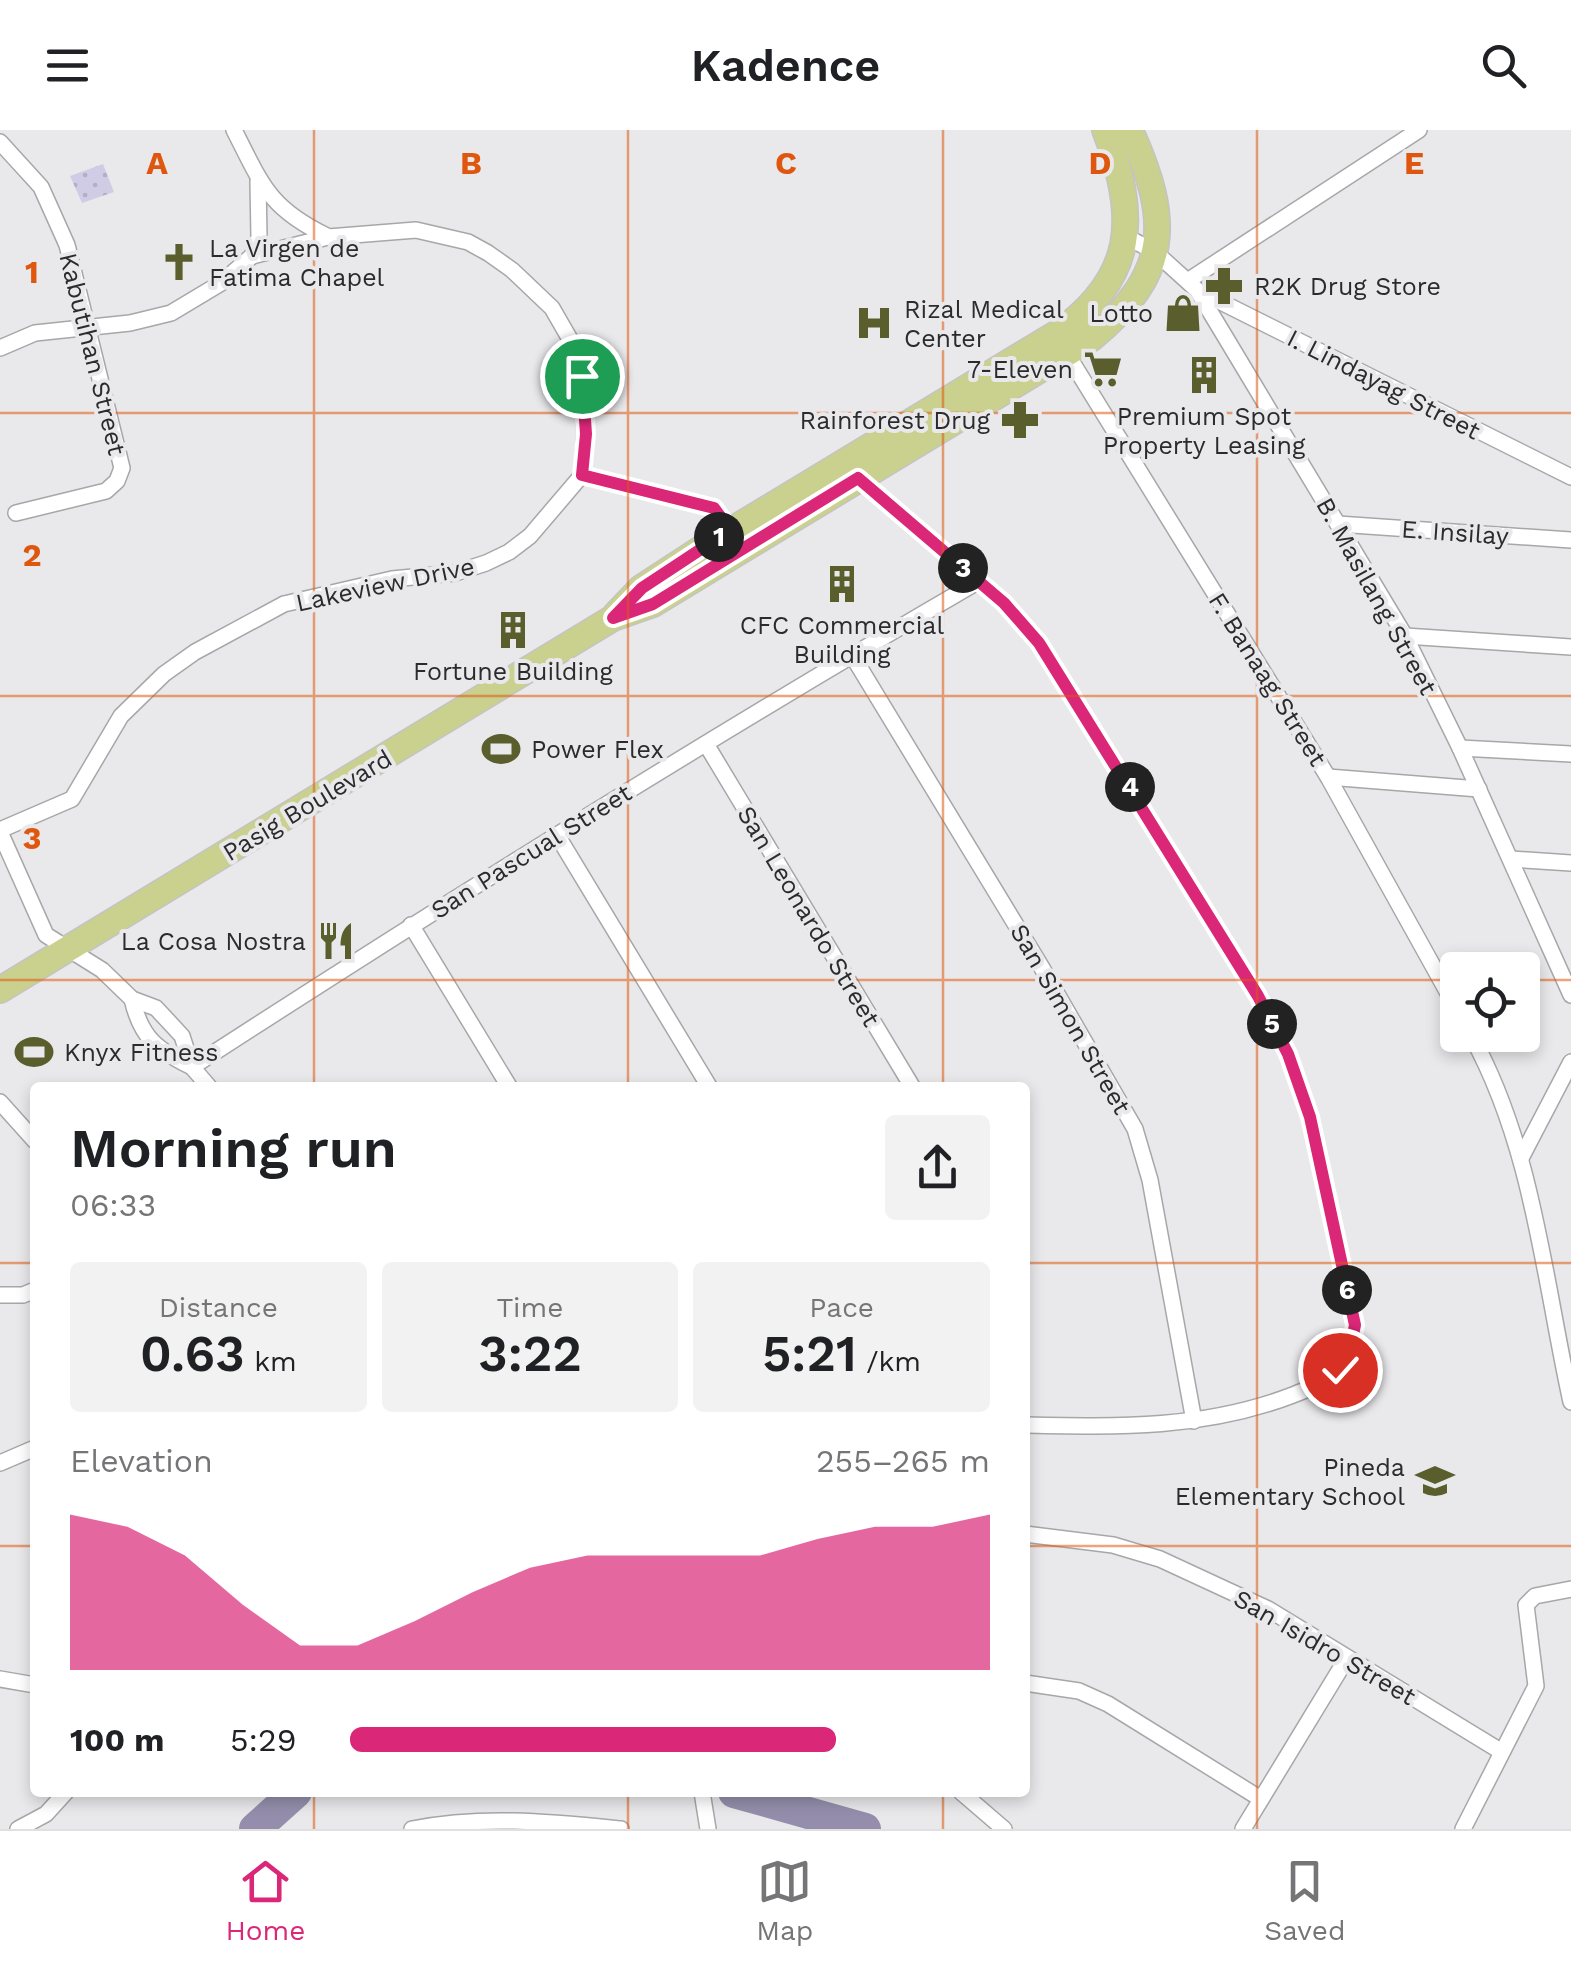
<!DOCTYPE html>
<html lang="en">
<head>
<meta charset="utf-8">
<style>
	:root { --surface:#fff; --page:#f2f2f2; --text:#202124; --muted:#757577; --line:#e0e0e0; --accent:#db2777 }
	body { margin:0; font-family:"Work Sans",sans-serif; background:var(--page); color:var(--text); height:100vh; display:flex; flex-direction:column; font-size:38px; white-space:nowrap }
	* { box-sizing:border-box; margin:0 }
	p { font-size:32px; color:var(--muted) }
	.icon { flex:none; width:55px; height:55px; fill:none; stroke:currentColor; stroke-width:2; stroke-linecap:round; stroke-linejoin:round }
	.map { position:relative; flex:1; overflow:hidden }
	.panel { position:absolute; left:30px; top:952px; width:1000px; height:715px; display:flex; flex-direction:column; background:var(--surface); border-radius:10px; box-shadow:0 5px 15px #0003 }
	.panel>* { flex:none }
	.tools { position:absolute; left:1440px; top:822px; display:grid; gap:20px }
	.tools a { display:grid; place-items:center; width:100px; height:100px; border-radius:10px; background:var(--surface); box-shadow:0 5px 15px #0003; font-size:50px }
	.pin { position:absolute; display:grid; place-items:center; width:85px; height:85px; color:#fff; margin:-42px; border:5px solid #fff; border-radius:50%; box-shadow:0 2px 10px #0007 }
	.km { position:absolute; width:50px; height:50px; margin:-25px; border-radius:50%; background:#222; color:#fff; font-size:28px; line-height:50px; text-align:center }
	.round { display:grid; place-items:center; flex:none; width:105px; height:105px; border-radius:10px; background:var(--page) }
	.overview { display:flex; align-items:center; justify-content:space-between; height:170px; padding:0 40px }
	h1 { font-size:55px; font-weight:600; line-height:75px }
	.metrics { display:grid; grid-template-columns:repeat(3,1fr); gap:15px; height:170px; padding:10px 40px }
	.metrics div { display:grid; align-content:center; border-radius:10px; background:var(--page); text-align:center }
	.metrics b { font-size:50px; font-weight:600 }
	.metrics small { font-size:28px; font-weight:400 }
	.metrics p { font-size:28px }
	.chart { height:280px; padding:20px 40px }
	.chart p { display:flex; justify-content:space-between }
	.chart svg { width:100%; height:180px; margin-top:10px; fill:var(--accent); opacity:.7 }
	ul { padding:0 40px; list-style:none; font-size:32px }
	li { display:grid; grid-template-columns:160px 120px 1fr; align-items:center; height:75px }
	li i { height:25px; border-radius:12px; background:var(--accent) }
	header { display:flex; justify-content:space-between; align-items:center; height:130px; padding:0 40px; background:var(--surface); font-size:45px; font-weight:600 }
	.tab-bar { display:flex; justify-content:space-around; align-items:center; height:140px; border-top:2px solid var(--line); background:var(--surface); font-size:28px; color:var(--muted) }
	.tab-bar a { display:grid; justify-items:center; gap:5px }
	.tab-bar .active { color:var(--accent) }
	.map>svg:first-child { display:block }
	.park { fill:url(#park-dots) }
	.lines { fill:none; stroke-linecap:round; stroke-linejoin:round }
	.river { stroke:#948eac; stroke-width:32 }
	.street-casing { stroke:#a7a7aa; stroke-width:18 }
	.primary-casing { stroke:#c4c4c4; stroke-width:28 }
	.street { stroke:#fff; stroke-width:15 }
	.primary { stroke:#cad08e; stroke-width:25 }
	.route-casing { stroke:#fff; stroke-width:20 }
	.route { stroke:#db2777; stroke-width:12 }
	.grid { fill:none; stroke:#df570e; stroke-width:2.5; stroke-opacity:0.55 }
	.labels { text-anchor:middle; stroke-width:8; stroke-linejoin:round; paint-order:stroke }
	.poi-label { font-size:25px; fill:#2b2b2c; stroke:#e9e8eb; text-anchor:start }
	.street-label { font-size:25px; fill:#2b2b2c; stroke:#e9e8eb }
	.grid-label { font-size:32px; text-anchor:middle; font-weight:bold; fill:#df570e; stroke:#e9e8eb; stroke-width:8; stroke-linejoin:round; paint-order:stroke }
</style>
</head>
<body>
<header><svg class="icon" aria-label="menu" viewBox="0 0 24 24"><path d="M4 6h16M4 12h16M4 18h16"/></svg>Kadence<svg class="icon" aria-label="search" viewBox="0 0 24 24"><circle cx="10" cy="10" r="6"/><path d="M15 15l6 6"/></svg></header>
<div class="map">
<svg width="1571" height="1699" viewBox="0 0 1571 1699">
	<defs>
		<pattern id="park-dots" width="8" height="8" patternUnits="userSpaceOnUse" patternTransform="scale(2.5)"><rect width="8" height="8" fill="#d0cce5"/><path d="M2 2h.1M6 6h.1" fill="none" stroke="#b3afc5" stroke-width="1.8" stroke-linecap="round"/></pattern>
	</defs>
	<rect width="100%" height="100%" fill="#e9e8eb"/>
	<polygon class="park" points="103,34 114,62 82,73 70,46"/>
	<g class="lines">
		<g class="river">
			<polyline points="734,1662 865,1699"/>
			<polyline points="255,1699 296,1662"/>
		</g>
		<g class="street-casing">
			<g id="street">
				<path d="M 234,0 C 262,55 269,78 327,106"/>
				<polyline points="0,12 41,57 67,115 122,338 117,351 106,361 16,383"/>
				<polyline points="1127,107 1155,122 1197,160 1405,506 1460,618 1571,865"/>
				<polyline points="1189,150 1419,0"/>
				<polyline points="1201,162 1571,347"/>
				<polyline points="0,218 35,203 130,193 171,183 221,153 252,126 259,107 258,51"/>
				<polyline points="1067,224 1328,647 1458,881"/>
				<polyline points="582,345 714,378 730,400"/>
				<path d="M 859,349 L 1004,473 L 1039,513 L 1258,866 L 1288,925 L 1310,987 L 1355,1195 C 1352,1209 1350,1226 1341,1239 C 1330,1253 1309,1258 1293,1265 C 1204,1299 1119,1297 1025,1295"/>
				<polyline points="1338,394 1571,410"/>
				<polyline points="1405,506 1571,517"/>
				<polyline points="852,525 1042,838 1135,999 1150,1050 1194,1291"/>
				<polyline points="706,614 913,958"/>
				<polyline points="1460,618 1571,624"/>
				<polyline points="1328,647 1479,659"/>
				<polyline points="0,700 72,669 121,586 164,544 195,522 284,474 392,449 455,443 486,433 509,422 530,406 582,345 585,304 582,246 575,218 552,178 512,140 488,123 468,112 416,100 328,107 252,126"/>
				<polyline points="0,702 46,805 102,840 132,869 156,878 182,906 192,937 210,958"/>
				<polyline points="557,705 710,958"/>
				<polyline points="1511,729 1571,733"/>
				<polyline points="411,795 510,958"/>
				<path d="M 132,869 C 141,908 157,920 192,937"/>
				<path d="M 1471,905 C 1533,1017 1544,1149 1571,1272"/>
				<path d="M 192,937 C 451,769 712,606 979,451"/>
				<polyline points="0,972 35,1011"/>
				<polyline points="1521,1028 1571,932"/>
				<polyline points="0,1165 23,1165 35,1160"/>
				<polyline points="0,1333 35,1318"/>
				<polyline points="1025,1404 1113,1415 1160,1429 1268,1479 1502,1622"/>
				<polyline points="0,1549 35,1555"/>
				<polyline points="1025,1553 1079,1561 1108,1574 1261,1669"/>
				<polyline points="702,1662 708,1699"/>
				<polyline points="961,1662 1004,1699"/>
				<polyline points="18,1699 46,1684 66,1662"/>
				<path d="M 412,1699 C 483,1685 550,1692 621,1699"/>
				<polyline points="1243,1699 1347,1528"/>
				<polyline points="1463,1699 1536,1556 1526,1475 1535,1466 1571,1459"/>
			</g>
		</g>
		<g class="primary-casing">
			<g id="primary">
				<path d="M 616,484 L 641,458 L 707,415 L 1056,204 C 1137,148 1138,86 1105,0"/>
				<path d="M 0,860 L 613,488 L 653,474 L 1092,208 C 1171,143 1171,90 1130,0"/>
			</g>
		</g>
		<use href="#street" class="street"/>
		<use href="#primary" class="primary"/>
	</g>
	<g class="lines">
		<g class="route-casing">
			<polyline id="route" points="582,246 586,304 582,345 714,378 730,400 642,458 613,488 653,474 858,348 1004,473 1039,513 1258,866 1288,924 1310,987 1355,1195 1350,1219 1340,1240"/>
		</g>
		<use href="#route" class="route"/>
	</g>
	<path class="grid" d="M 314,0 L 314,958M 628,0 L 628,958M 943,0 L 943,958M 1257,0 L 1257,1699M 0,283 L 1571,283M 0,566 L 1571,566M 0,850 L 1458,850M 1522,850 L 1571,850M 0,1133 L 35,1133M 1025,1133 L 1571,1133M 0,1416 L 35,1416M 1025,1416 L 1571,1416M 314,1662 L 314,1699M 628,1662 L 628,1699M 943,1662 L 943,1699"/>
	<defs>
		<g id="church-bare" transform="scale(3)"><path d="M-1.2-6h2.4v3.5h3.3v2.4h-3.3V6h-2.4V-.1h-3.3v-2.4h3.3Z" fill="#595e2c" stroke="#e9e8eb" stroke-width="2.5" paint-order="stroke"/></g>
		<g id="pharmacy-bare" transform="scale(3)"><path d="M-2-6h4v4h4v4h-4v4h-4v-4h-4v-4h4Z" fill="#595e2c" stroke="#e9e8eb" stroke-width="2.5" paint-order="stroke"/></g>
		<g id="shop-bare" transform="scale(3)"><path d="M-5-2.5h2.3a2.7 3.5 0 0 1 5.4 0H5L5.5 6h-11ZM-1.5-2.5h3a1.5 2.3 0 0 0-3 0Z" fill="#595e2c" stroke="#e9e8eb" stroke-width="2.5" paint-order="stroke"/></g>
		<g id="hospital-bare" transform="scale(3)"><path d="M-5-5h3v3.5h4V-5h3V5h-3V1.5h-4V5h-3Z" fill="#595e2c" stroke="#e9e8eb" stroke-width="2.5" paint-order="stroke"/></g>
		<g id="supermarket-bare" transform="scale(3)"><path d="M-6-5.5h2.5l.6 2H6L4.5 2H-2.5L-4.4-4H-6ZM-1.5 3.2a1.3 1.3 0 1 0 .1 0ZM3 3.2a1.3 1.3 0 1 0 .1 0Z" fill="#595e2c" stroke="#e9e8eb" stroke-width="2.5" paint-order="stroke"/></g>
		<g id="building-bare" transform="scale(3)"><path d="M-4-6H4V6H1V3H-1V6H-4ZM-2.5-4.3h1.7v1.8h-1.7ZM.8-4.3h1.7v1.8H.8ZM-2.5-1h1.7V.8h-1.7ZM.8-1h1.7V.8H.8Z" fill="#595e2c" stroke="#e9e8eb" stroke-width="2.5" paint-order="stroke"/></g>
		<g id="stadium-bare" transform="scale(3)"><path d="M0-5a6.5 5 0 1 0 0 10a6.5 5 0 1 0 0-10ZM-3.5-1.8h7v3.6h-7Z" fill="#595e2c" stroke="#e9e8eb" stroke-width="2.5" paint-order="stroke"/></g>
		<g id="restaurant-bare" transform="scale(3)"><path d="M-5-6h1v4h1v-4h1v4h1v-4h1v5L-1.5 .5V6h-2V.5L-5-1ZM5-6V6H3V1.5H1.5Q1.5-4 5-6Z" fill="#595e2c" stroke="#e9e8eb" stroke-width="2.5" paint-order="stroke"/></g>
		<g id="school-bare" transform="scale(3)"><path d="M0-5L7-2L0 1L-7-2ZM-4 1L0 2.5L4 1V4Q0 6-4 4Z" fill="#595e2c" stroke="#e9e8eb" stroke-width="2.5" paint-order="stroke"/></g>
	</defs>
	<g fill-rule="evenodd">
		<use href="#church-bare" x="179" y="132"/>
		<use href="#pharmacy-bare" x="1224" y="156"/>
		<use href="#shop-bare" x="1183" y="183"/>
		<use href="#hospital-bare" x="874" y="193"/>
		<use href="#supermarket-bare" x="1103" y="239"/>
		<use href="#building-bare" x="1204" y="245"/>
		<use href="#pharmacy-bare" x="1020" y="290"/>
		<use href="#building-bare" x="842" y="454"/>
		<use href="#building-bare" x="513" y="500"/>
		<use href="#stadium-bare" x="501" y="619"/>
		<use href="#restaurant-bare" x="336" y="811"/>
		<use href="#stadium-bare" x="34" y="922"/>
		<use href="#school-bare" x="1435" y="1351"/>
	</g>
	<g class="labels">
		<g class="poi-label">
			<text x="209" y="127">La Virgen de<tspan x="209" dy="29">Fatima Chapel</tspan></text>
			<text x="1254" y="165">R2K Drug Store</text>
			<text x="904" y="188">Rizal Medical<tspan x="904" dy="29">Center</tspan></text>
			<text x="1153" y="192" text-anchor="end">Lotto</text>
			<text x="1073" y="248" text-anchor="end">7-Eleven</text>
			<text x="1204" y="295" text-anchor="middle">Premium Spot<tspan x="1204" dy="29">Property Leasing</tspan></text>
			<text x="990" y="299" text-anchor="end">Rainforest Drug</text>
			<text x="842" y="504" text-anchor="middle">CFC Commercial<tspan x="842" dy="29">Building</tspan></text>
			<text x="513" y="550" text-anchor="middle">Fortune Building</text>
			<text x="531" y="628">Power Flex</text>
			<text x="306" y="820" text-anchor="end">La Cosa Nostra</text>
			<text x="64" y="931">Knyx Fitness</text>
			<text x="1405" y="1346" text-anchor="end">Pineda<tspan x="1405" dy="29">Elementary School</tspan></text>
		</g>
		<g class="street-label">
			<text transform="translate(93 224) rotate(76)" y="9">Kabutihan Street</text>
			<text transform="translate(1384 254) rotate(27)" y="9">I. Lindayag Street</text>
			<text transform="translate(1455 402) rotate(4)" y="9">E. Insilay</text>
			<text transform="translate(385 454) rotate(-12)" y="9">Lakeview Drive</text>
			<text transform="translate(1377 466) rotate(61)" y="9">B. Masilang Street</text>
			<text transform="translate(1268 549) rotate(58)" y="9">F. Banaag Street</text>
			<text transform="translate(307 675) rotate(-31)" y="9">Pasig Boulevard</text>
			<text transform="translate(531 721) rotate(-32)" y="9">San Pascual Street</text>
			<text transform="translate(809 786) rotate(59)" y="9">San Leonardo Street</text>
			<text transform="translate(1071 889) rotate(60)" y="9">San Simon Street</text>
			<text transform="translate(1325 1517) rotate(30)" y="9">San Isidro Street</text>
		</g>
	</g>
	<g class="grid-label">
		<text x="157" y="44">A</text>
		<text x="471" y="44">B</text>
		<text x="786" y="44">C</text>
		<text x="1100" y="44">D</text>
		<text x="1414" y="44">E</text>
		<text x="32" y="153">1</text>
		<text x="32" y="436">2</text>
		<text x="32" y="719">3</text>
	</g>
</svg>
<div class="tools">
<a><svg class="icon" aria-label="locate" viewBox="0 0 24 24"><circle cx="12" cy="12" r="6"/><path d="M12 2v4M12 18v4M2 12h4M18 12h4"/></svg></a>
</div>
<div class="pin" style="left:582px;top:246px;background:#1e9e55"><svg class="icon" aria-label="arrive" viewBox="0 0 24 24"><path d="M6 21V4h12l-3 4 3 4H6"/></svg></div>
<div class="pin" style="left:1340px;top:1240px;background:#d93025"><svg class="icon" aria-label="check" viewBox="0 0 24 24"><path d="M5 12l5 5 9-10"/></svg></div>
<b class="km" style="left:719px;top:407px">1</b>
<b class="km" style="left:963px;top:438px">3</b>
<b class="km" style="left:1130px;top:657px">4</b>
<b class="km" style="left:1272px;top:894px">5</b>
<b class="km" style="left:1347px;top:1160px">6</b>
<section class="panel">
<div class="overview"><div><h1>Morning run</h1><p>06:33</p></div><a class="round"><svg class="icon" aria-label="share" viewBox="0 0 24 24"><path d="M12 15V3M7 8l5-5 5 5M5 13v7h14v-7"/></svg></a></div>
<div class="metrics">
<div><p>Distance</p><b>0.63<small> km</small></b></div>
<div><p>Time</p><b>3:22</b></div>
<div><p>Pace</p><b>5:21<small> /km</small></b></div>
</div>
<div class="chart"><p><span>Elevation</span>255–265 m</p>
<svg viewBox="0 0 160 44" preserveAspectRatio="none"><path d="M0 44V6L10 9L20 16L30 28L40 38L50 38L60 32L70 25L80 19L90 16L100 16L110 16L120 16L130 12L140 9L150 9L160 6V44z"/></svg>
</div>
<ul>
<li><b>100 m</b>5:29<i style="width:76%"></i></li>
</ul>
</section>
</div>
<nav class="tab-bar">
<a class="active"><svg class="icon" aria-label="home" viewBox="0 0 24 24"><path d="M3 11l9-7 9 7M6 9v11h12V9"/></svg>Home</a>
<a><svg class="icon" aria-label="map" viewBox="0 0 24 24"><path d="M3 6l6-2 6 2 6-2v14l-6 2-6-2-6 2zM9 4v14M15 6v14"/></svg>Map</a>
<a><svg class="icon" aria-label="saved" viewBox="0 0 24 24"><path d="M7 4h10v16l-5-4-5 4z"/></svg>Saved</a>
</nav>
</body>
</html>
